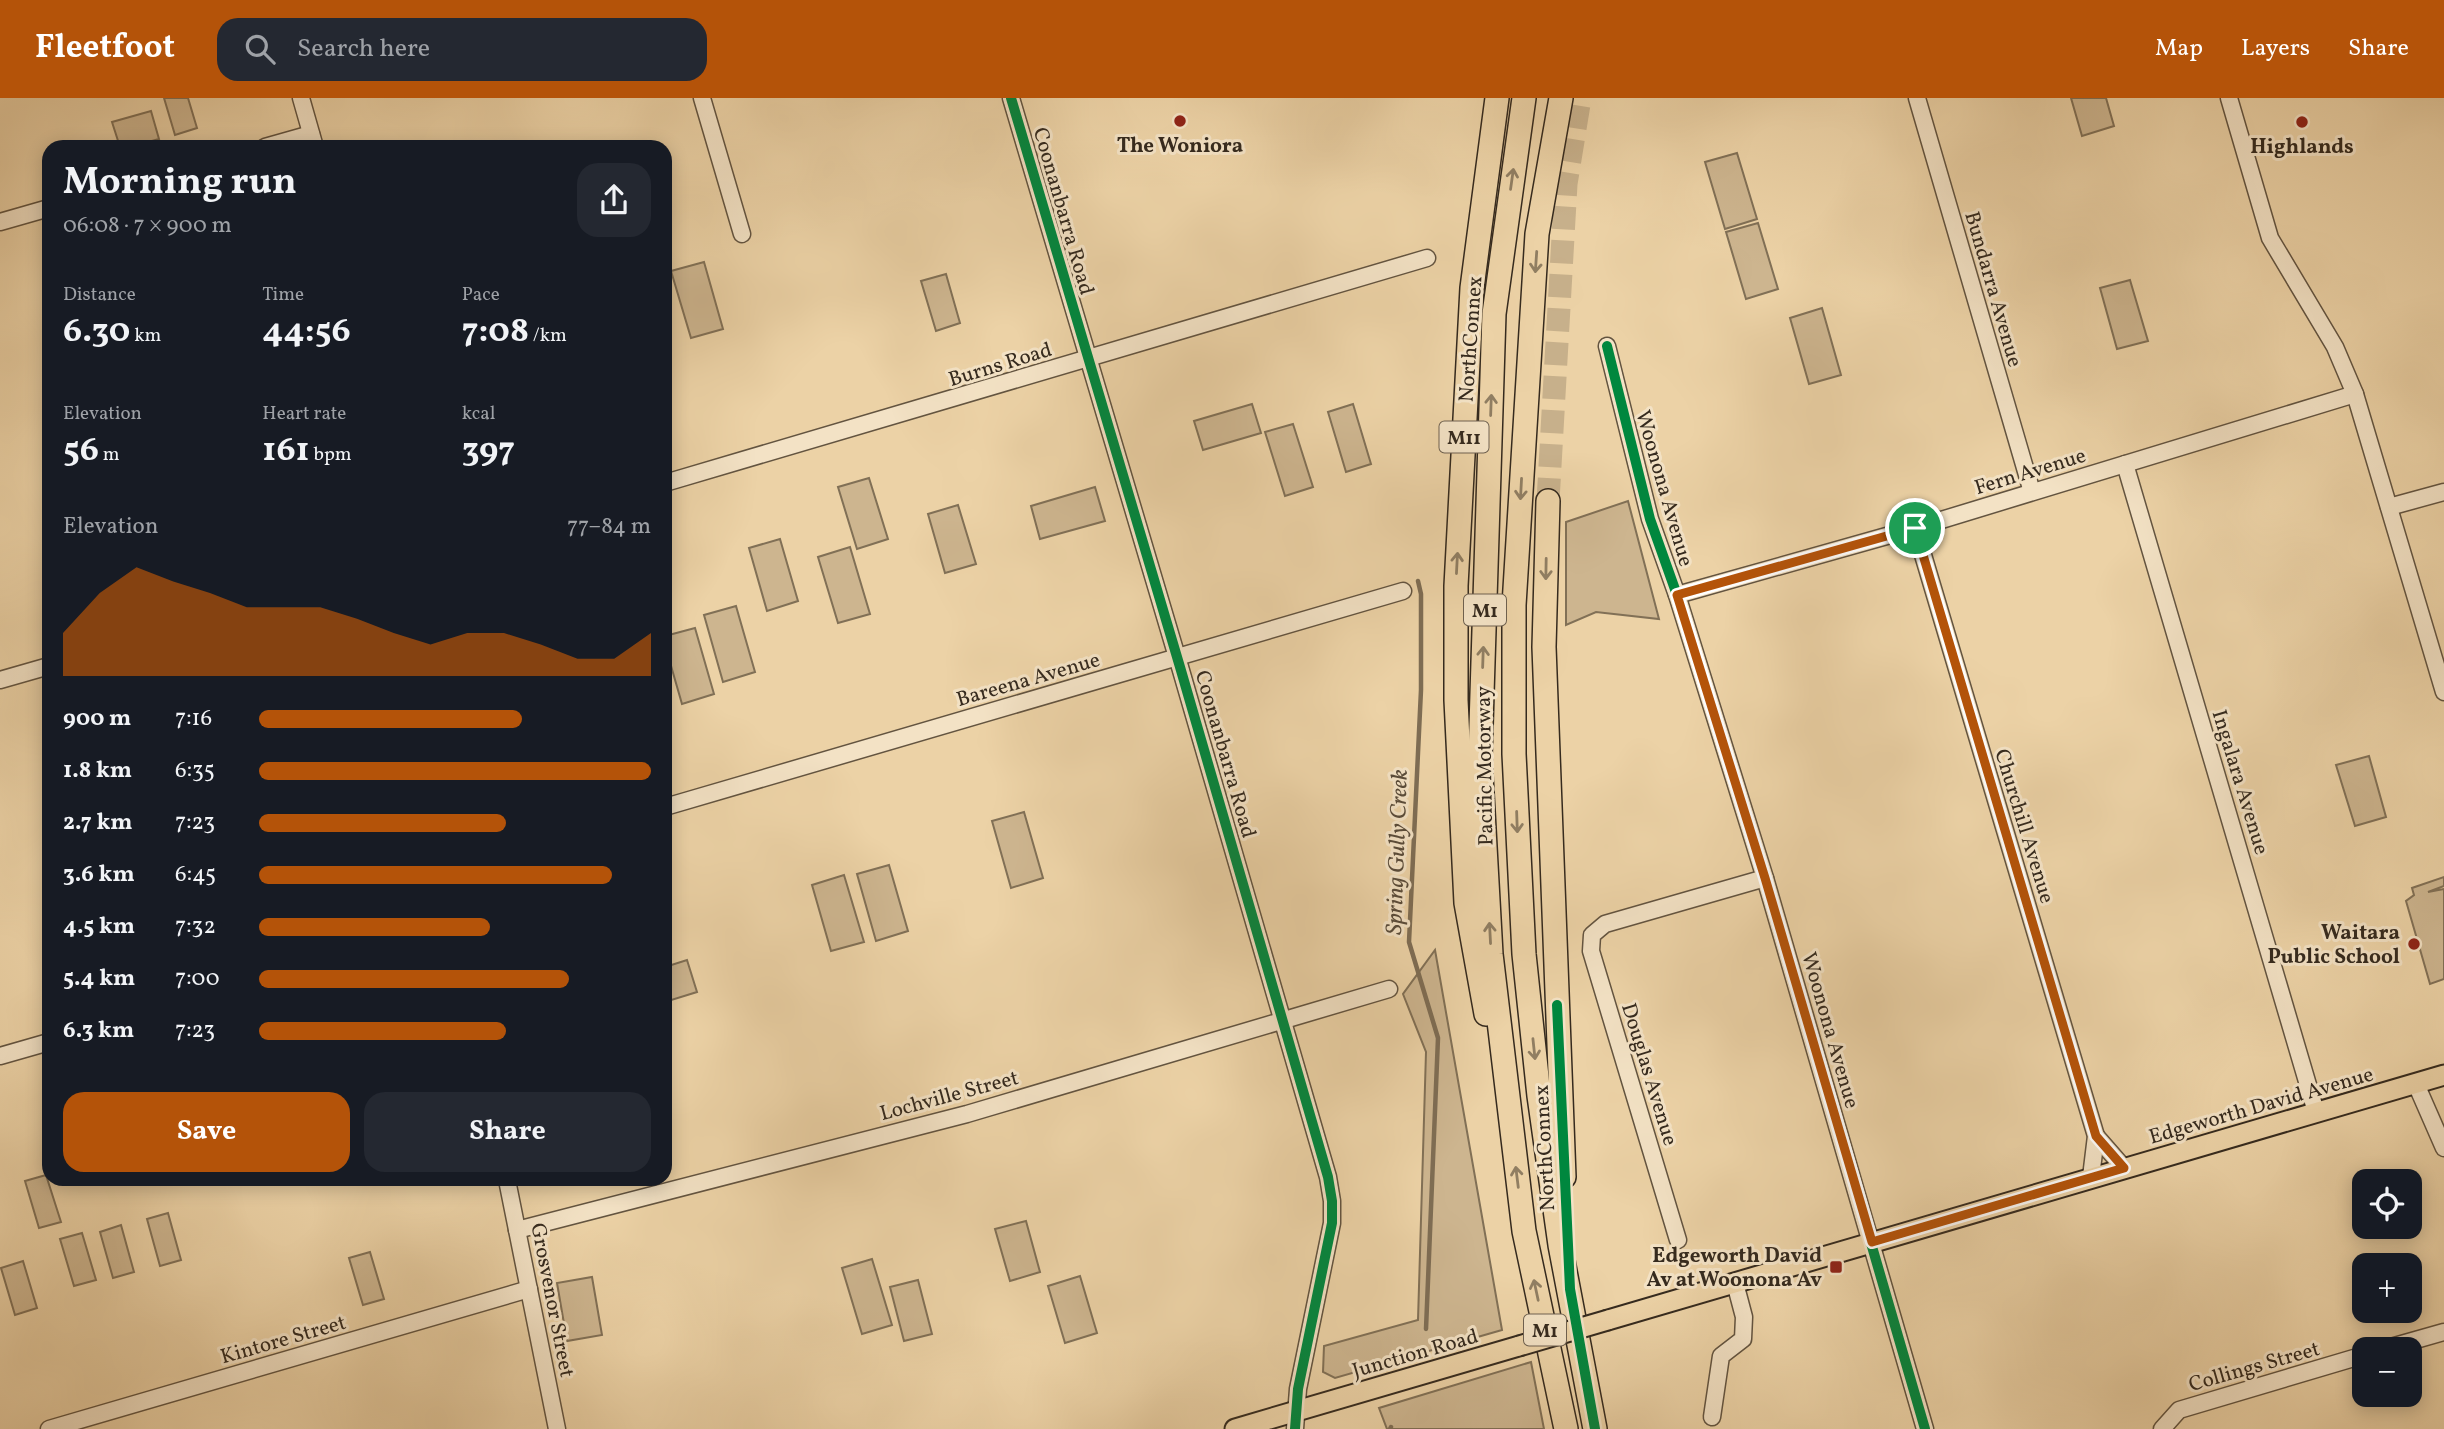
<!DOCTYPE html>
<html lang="en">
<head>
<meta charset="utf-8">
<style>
	:root { --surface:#171b24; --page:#242831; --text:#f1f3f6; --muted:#9ea1a6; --accent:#b45309 }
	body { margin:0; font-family:Vollkorn,serif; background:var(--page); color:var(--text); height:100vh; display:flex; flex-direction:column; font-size:26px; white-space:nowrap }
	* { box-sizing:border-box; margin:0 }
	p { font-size:23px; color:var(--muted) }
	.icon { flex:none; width:38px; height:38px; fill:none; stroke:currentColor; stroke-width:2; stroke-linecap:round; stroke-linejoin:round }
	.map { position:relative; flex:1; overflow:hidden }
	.details { position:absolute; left:42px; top:42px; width:630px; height:1046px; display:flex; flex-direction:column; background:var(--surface); border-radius:21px; box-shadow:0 4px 18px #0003 }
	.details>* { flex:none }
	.buttons { position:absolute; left:2352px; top:1071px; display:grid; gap:14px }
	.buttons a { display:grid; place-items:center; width:70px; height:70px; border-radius:14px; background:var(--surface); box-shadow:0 4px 18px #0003; font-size:35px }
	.pin { position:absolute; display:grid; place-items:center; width:60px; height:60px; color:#fff; margin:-30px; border:4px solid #fff; border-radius:50%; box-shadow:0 2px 7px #0007 }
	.round { display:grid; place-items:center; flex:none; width:74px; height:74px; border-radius:21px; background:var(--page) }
	.headline { display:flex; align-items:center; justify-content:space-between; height:119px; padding:0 21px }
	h1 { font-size:38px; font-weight:700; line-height:52px }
	.figures { display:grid; grid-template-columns:repeat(3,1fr); gap:10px; height:119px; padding:7px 21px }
	.figures div { display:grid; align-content:center }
	.figures b { font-size:35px; font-weight:700 }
	.figures small { font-size:19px; font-weight:400 }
	.figures p { font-size:19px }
	.chart { height:196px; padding:14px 21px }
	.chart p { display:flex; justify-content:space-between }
	.chart svg { width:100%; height:126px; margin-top:7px; fill:var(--accent); opacity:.7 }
	.button { display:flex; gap:14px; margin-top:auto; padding:14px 21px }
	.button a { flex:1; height:80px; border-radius:21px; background:var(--accent); color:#fff; font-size:28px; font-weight:700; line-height:80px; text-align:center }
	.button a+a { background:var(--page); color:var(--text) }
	ul { padding:0 21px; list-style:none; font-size:23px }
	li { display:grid; grid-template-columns:112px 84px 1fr; align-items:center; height:52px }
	li i { height:18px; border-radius:9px; background:var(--accent) }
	header { display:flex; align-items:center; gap:42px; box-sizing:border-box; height:98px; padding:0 35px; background:var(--accent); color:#fff }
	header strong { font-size:33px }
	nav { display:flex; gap:38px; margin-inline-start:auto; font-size:24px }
	.search { width:490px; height:63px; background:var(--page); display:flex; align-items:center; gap:18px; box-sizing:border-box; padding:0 24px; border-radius:21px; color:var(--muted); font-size:26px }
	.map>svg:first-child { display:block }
	.green { fill:#cdb58f; stroke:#817056; stroke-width:2 }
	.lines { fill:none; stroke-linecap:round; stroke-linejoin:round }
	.stream { stroke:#7e6d54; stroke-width:4.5 }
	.highway-tunnel { stroke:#c7b08b; stroke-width:23; stroke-dasharray:23 11; stroke-linecap:butt }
	.minor-casing { stroke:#635440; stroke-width:19 }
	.major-casing { stroke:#352a1e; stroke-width:23 }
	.highway-casing { stroke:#352a1e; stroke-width:26 }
	.minor { stroke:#f3e2c5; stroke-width:16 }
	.major { stroke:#ecd2a6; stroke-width:19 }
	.highway { stroke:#ecd2a6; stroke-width:23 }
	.major-bridge-casing { stroke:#352a1e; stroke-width:23; stroke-linecap:butt }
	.major-bridge { stroke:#ecd2a6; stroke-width:19 }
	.cycleway-casing { stroke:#f3e2c5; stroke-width:15 }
	.cycleway { stroke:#00873e; stroke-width:10 }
	.oneway { stroke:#907e62 }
	.route-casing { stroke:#fff; stroke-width:14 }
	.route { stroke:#b45309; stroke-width:9 }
	.poi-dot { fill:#8f2418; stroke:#f3e2c5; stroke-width:2.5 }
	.labels { text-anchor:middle; stroke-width:6; stroke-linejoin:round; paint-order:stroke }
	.shield { fill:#f3e2c5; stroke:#6e6150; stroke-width:2 }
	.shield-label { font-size:19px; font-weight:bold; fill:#352a1e }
	.poi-label { font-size:21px; font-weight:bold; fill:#352a1e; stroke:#f3e2c5 }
	.street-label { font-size:21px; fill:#352a1e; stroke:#f3e2c5 }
	.water-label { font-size:23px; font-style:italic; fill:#594b39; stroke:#f3e2c5 }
</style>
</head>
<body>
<header>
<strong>Fleetfoot</strong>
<div class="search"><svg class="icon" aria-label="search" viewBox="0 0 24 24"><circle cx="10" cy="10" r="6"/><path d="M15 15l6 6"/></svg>Search here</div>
<nav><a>Map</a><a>Layers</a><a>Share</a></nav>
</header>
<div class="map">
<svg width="2444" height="1331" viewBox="0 0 2444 1331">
	<rect width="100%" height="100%" fill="#ecd2a6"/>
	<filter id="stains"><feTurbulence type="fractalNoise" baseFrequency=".00286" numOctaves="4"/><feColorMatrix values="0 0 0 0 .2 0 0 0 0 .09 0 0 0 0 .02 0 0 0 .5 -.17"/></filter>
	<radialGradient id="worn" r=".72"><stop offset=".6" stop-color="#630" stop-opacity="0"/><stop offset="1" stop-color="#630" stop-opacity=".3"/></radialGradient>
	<g class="green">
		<polygon points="164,0 188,0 197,30 175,37"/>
		<polygon points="2071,0 2106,0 2114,28 2082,38"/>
		<polygon points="151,13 159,41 130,49 120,49 112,24"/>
		<polygon points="1737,55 1757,121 1725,131 1705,64"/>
		<polygon points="1758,125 1778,191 1746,201 1726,134"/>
		<polygon points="704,164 723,231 691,240 671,173"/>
		<polygon points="946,176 960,225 936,233 921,183"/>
		<polygon points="2130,182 2148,243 2117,251 2100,190"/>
		<polygon points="1822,210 1841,277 1809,286 1790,220"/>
		<polygon points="1252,306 1261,335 1203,352 1194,323"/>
		<polygon points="1353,306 1371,366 1346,374 1328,314"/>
		<polygon points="1293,326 1313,389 1285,398 1265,334"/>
		<polygon points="869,380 888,441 857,451 838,389"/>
		<polygon points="1095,389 1105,423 1040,441 1031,408"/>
		<polygon points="1628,403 1659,521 1596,514 1566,527 1566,424"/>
		<polygon points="958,407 976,466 945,475 928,416"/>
		<polygon points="780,441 798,503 767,513 749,450"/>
		<polygon points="850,449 870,516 838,525 818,459"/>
		<polygon points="736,508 755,574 723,584 704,517"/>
		<polygon points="695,530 714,596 682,606 665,547 665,538"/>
		<polygon points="2369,658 2386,719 2355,728 2336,667"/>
		<polygon points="1024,714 1043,780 1011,790 992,723"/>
		<polygon points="889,767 908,833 876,843 857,776"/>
		<polygon points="844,777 864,844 831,853 812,787"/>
		<polygon points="2444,779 2444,788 2428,794 2444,791 2444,881 2430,886 2406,803 2414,797 2412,790"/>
		<polygon points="1435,852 1502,1232 1335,1280 1323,1274 1324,1248 1418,1222 1426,954 1403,896"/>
		<polygon points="687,862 697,894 665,904 665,869"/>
		<polygon points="46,1077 61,1124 39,1130 25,1083"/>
		<polygon points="168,1115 181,1162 160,1168 147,1121"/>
		<polygon points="1026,1123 1040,1174 1010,1183 995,1131"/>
		<polygon points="121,1127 134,1174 113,1180 100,1134"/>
		<polygon points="82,1135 96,1182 74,1188 60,1141"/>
		<polygon points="370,1154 384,1201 363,1207 349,1160"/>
		<polygon points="872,1161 892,1227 862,1236 842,1170"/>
		<polygon points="23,1163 37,1210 15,1217 1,1170"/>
		<polygon points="1080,1178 1097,1235 1065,1245 1048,1188"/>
		<polygon points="592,1179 602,1237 567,1243 557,1185"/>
		<polygon points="918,1182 932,1236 904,1243 890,1189"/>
		<polygon points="1531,1264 1544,1331 1387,1331 1379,1310"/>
	</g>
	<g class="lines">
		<g class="stream">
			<polyline points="1418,483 1421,496 1421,592 1409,844 1438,940 1426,1231"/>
			<polyline points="1390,1331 1391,1329"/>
		</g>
		<polyline class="highway-tunnel" points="1548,403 1566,86 1580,0"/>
		<g class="minor-casing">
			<g id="minor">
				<polyline points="301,0 315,49"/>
				<polyline points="702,0 742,136"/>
				<polyline points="1011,0 1180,569 1328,1079 1332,1103 1332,1125 1298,1291 1295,1331"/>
				<polyline points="1917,0 2032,394"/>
				<polyline points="2229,0 2270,140 2335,249 2355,296 2444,594"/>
				<polyline points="265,49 311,36"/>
				<polyline points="0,124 49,110"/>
				<polyline points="1607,248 1650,421 1677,497 1765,780 1925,1331"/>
				<polyline points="2125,366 2316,1014"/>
				<polyline points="665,385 1427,160"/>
				<polyline points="2389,409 2444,394"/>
				<polyline points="1915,430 2096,1038 2091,1079"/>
				<polyline points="1677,497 1915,430 2355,296"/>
				<polyline points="0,582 49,568"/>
				<polyline points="665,709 1403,493"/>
				<polyline points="0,958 49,944"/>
				<polyline points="2416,986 2444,1050"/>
				<polyline points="2096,1038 2124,1070"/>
				<polyline points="507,1082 557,1331"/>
				<polyline points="517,1132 967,1016 1389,891"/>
				<polyline points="1678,1142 1591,853 1592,837 1605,826 1765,780"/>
				<polyline points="2384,1251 2444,1234"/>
				<polyline points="1712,1319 1721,1258 1743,1241 1744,1219 1735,1185"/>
				<polyline points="49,1331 529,1191"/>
				<polyline points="2162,1331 2179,1312 2364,1257"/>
			</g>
		</g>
		<g class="major-casing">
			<g id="major">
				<polyline points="1608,1222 2444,977"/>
				<polyline points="1235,1331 1519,1248"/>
			</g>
		</g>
		<g class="highway-casing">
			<g id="highway">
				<polyline points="1524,0 1494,216 1480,659 1491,856 1524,1133 1566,1331"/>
				<polyline points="1561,0 1537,136 1514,507 1514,656 1524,856 1539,998 1560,1147 1595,1331"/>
				<polyline points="1548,403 1544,549 1564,1079"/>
				<polyline points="1486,916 1466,805 1456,602 1456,488 1472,190 1497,0"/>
			</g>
		</g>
		<use href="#minor" class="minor"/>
		<use href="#major" class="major"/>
		<use href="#highway" class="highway"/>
		<g class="major-bridge-casing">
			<polyline id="major-bridge" points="1519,1248 1608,1222"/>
		</g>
		<use href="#major-bridge" class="major-bridge"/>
		<g class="cycleway-casing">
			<g id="cycleway">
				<polyline points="1011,0 1180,569 1328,1079 1332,1103 1332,1125 1298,1291 1295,1331"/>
				<polyline points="1607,248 1650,421 1677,497 1765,780 1925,1331"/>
				<polyline points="1557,907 1570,1191 1595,1331"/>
			</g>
		</g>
		<use href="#cycleway" class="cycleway"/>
	</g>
	<defs><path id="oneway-shaft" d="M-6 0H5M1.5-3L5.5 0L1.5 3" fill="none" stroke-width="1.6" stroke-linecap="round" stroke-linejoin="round" transform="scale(1.75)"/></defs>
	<g class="oneway">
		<use href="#oneway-shaft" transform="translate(1512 81) rotate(-82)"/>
		<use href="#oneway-shaft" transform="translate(1536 164) rotate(94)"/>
		<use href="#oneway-shaft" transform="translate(1491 307) rotate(-88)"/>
		<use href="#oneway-shaft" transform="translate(1521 391) rotate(93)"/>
		<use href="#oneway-shaft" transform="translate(1457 465) rotate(-87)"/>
		<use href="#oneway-shaft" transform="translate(1546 471) rotate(91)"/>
		<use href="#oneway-shaft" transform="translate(1483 559) rotate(-88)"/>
		<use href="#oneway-shaft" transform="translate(1517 724) rotate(88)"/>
		<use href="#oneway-shaft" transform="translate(1490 835) rotate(-93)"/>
		<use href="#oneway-shaft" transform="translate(1534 951) rotate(84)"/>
		<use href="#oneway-shaft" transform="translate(1517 1079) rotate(-97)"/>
		<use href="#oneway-shaft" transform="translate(1536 1192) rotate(-102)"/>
	</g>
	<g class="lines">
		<g class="route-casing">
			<polygon id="route" points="1915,430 2096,1038 2124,1070 1872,1144 1765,780 1677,497"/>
		</g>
		<use href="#route" class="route"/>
	</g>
	<g class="poi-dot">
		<circle cx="1180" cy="23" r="7"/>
		<circle cx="2302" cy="24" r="7"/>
		<circle cx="2414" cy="846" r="7"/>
		<rect x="1829" y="1162" width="14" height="14" rx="3.5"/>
	</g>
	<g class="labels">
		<g class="shield">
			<rect x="1439.5" y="323.5" width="49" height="31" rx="5"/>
			<rect x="1464" y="496.5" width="42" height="31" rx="5"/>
			<rect x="1524" y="1216.5" width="42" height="31" rx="5"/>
		</g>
		<g class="shield-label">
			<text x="1464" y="346">M11</text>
			<text x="1485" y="519">M1</text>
			<text x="1545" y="1239">M1</text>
		</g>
		<g class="poi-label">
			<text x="1180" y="54">The Woniora</text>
			<text x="2302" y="55">Highlands</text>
			<text x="2400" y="841" text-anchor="end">Waitara<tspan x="2400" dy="24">Public School</tspan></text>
			<text x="1822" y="1164" text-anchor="end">Edgeworth David<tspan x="1822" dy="24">Av at Woonona Av</tspan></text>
		</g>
		<g class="street-label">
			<text transform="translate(1064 113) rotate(74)" y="7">Coonanbarra Road</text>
			<text transform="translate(1994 191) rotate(74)" y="7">Bundarra Avenue</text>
			<text transform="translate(1470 241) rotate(-86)" y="7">NorthConnex</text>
			<text transform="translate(1000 266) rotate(-17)" y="7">Burns Road</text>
			<text transform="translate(2030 373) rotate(-17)" y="7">Fern Avenue</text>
			<text transform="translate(1665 390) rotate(74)" y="7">Woonona Avenue</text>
			<text transform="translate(1028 581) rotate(-16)" y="7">Bareena Avenue</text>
			<text transform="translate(1226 656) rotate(74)" y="7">Coonanbarra Road</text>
			<text transform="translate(1484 668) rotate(-91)" y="7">Pacific Motorway</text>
			<text transform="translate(2241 684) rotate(73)" y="7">Ingalara Avenue</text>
			<text transform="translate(2025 728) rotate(73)" y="7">Churchill Avenue</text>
			<text transform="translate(1831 932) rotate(74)" y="7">Woonona Avenue</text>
			<text transform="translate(1650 976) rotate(73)" y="7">Douglas Avenue</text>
			<text transform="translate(949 997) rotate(-15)" y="7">Lochville Street</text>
			<text transform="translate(2261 1007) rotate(-16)" y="7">Edgeworth David Avenue</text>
			<text transform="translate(1544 1050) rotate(-93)" y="7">NorthConnex</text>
			<text transform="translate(553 1202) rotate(79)" y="7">Grosvenor Street</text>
			<text transform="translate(283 1241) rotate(-16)" y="7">Kintore Street</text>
			<text transform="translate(1415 1255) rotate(-16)" y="7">Junction Road</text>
			<text transform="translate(2254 1268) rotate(-16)" y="7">Collings Street</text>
		</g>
		<g class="water-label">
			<text transform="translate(1396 754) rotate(-88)" y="8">Spring Gully Creek</text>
		</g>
	</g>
	<rect width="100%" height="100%" filter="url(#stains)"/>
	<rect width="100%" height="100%" fill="url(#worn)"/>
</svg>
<div class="buttons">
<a><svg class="icon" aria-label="locate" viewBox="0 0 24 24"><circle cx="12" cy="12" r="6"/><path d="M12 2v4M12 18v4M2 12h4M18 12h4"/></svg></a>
<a>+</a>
<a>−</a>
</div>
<div class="pin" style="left:1915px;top:430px;background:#1e9e55"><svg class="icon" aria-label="arrive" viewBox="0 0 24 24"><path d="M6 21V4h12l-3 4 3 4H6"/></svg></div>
<section class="details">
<div class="headline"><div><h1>Morning run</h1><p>06:08 · 7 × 900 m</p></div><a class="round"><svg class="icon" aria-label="share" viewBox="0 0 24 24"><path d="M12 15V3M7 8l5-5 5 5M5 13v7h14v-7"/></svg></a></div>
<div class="figures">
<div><p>Distance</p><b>6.30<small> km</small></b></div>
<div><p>Time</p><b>44:56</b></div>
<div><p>Pace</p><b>7:08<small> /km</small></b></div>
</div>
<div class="figures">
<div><p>Elevation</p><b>56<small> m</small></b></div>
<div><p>Heart rate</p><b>161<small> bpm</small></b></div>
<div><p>kcal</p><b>397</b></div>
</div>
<div class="chart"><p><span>Elevation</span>77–84 m</p>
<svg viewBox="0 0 160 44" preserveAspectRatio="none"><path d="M0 44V29L10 15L20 6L30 11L40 15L50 20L60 20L70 20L80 24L90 29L100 33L110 29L120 29L130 33L140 38L150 38L160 29V44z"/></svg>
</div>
<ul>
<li><b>900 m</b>7:16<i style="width:67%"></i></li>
<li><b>1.8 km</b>6:35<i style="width:100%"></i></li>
<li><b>2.7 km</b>7:23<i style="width:63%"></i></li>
<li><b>3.6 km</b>6:45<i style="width:90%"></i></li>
<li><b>4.5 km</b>7:32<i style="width:59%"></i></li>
<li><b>5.4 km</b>7:00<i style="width:79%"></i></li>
<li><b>6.3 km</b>7:23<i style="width:63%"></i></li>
</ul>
<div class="button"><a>Save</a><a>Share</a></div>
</section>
</div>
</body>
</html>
